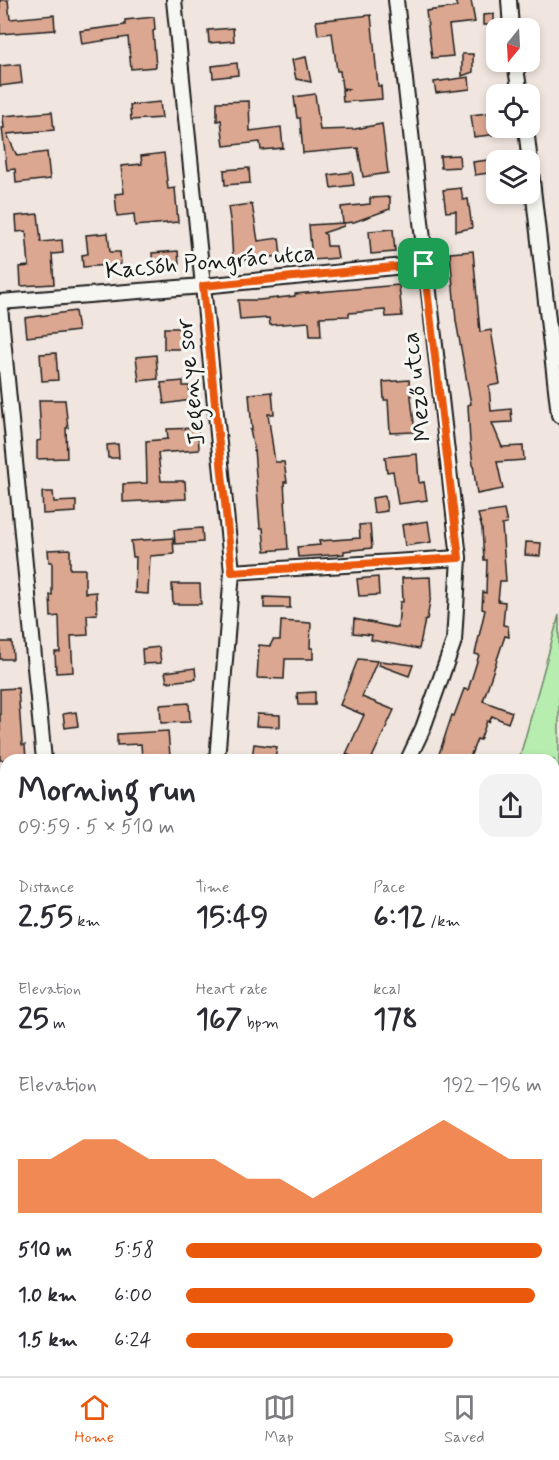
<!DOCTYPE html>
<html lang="en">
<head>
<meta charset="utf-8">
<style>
	:root { --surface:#fff; --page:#f2f2f3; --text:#2b2b33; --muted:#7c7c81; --line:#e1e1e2; --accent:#ea580c }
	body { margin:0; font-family:Mynerve,sans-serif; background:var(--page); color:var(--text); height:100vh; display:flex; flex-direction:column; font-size:22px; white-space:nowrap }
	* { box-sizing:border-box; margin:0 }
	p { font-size:20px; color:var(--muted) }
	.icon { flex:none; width:33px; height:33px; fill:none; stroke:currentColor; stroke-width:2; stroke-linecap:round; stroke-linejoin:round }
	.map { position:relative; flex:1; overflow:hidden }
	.panel { position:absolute; left:0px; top:754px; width:560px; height:622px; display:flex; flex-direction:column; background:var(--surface); border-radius:18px 18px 0 0; box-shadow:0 3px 9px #0003 }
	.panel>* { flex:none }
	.needle { width:39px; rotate:198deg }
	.fabs { position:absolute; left:486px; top:18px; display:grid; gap:12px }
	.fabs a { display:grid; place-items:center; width:54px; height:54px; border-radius:12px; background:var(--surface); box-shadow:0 3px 9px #0003; font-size:30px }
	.pin { position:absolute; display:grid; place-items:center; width:51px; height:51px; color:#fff; margin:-26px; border-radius:12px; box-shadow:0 3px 9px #0006 }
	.round { display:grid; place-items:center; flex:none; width:63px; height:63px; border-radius:18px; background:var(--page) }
	.overview { display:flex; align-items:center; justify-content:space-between; height:102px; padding:0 18px }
	h1 { font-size:33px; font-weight:700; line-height:45px }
	.metrics { display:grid; grid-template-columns:repeat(3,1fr); gap:9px; height:102px; padding:6px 18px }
	.metrics div { display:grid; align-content:center }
	.metrics b { font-size:30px; font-weight:700 }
	.metrics small { font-size:16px; font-weight:400 }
	.metrics p { font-size:16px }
	.chart { height:168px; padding:12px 18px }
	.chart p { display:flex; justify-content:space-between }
	.chart svg { width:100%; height:108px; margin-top:6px; fill:var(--accent); opacity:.7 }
	ul { padding:0 18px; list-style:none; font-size:20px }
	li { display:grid; grid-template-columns:96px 72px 1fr; align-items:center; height:45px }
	li i { height:15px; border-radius:8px; background:var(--accent) }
	.menu { display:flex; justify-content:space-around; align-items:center; height:84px; border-top:2px solid var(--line); background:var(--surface); font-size:16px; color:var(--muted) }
	.menu a { display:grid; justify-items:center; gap:3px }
	.menu .current { color:var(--accent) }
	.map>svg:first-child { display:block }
	.green { fill:#b7eeb0; stroke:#6a8566; stroke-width:1.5 }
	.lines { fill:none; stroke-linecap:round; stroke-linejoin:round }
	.stream { stroke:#63879d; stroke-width:4 }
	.building { fill:#dca791; stroke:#1c1c1c; stroke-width:1.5 }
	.minor-casing { stroke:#1c1c1c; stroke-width:18 }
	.minor { stroke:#f6f6f2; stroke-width:14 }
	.route-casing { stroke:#fff; stroke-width:12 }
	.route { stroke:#ea580c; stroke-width:8 }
	.labels { text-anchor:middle; stroke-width:6; stroke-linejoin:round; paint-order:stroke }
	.street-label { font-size:24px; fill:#1c1c1c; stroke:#f6f6f2 }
</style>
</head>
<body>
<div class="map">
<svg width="559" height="1376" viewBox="0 0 559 1376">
	<rect width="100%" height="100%" fill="#f1e6df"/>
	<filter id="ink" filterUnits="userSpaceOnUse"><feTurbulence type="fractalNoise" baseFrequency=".0167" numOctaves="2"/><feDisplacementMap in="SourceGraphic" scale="12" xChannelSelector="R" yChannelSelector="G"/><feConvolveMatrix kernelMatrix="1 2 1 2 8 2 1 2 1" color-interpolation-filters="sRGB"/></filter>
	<g filter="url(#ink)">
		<g class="green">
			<polygon points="559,615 559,948 554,962 554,760 519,760"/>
			<polygon points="559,1113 559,1247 554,1247 554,1125"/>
		</g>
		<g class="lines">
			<polyline class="stream" points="554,932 559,916"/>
		</g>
		<g class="building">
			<polygon points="0,0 8,0 10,19 54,15 55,30 0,34"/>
			<polygon points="455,0 471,0 475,22 449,25 453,56 432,58 426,11 457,7"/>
			<polygon points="494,14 494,25 483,25 483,15"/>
			<polygon points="371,15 378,86 381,86 382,99 343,102 342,90 350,89 342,88 340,71 337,71 332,33 318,35 316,21"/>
			<polygon points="154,17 155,30 153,31 156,67 131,69 128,37 82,44 80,31 125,25 125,20"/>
			<polygon points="233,28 234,41 209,43 208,30"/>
			<polygon points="462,54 473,54 473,72 462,76"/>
			<polygon points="306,57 311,82 296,79 292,60"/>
			<polygon points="237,63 238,75 213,78 212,66"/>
			<polygon points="20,64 22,83 0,86 0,66"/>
			<polygon points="469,77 470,89 436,93 434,82"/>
			<polygon points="315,94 320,130 355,129 382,124 388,173 363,177 358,148 303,153 300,118 297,118 294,97"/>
			<polygon points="249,101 250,131 281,127 283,148 261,150 260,142 224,146 221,120 217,121 217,102"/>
			<polygon points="160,102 162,118 131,120 130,105"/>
			<polygon points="52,112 54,130 7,134 17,156 47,152 50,179 16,183 15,169 7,170 2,128 4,128 3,116"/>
			<polygon points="496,112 498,134 474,137 471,115"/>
			<polygon points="164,153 168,189 175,188 178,222 135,226 134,214 117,216 115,194 124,193 121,166 142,164 141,156"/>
			<polygon points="459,155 460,167 441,168 440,156"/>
			<polygon points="496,159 496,172 475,175 473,162"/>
			<polygon points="249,168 250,183 225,185 224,170"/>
			<polygon points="352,172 354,185 331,188 329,175"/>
			<polygon points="461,188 463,200 468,199 472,228 456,231 456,211 446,212 443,190"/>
			<polygon points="390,197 390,209 354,222 344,223 344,226 323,233 326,235 327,246 336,246 338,258 312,260 309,225 343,223 341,207 370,204 370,198"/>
			<polygon points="252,204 258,241 279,238 281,256 233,261 231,226 228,207"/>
			<polygon points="38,214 41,242 62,240 63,253 52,254 54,284 21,286 20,267 29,266 26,231 17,232 16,216"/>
			<polygon points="393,229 395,252 371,254 369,231"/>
			<polygon points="108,233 110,252 120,252 121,264 83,267 82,255 88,254 86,235"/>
			<polygon points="178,251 179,264 153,267 152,253"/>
			<polygon points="473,251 480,332 491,330 500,384 489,386 491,411 511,409 512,422 492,423 502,447 523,446 524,460 497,462 503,489 477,494 470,442 468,405 471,404 456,321 450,253"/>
			<polygon points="399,285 402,316 386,317 385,310 349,313 349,316 320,317 321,336 310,336 309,322 270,325 269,318 240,320 238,300 259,300 295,296 295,294"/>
			<polygon points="75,311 78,331 27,337 25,318"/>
			<polygon points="164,328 189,328 188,349 164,349"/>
			<polygon points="56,353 58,380 42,381 40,354"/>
			<polygon points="156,355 158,379 139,381 136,357"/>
			<polygon points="409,380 415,432 390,433 388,400 384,400 383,382"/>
			<polygon points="183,381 183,386 189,386 191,400 164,404 161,383"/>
			<polygon points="272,392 274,414 268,414 275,462 284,462 287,482 284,482 288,549 265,551 263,528 260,528 254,449 250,430 252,430 249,394"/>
			<polygon points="39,400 65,400 68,428 66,428 67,458 37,459 37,441 41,440"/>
			<polygon points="198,428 199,450 158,453 161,481 185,481 186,499 123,502 123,484 147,483 146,441 168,439 167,429"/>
			<polygon points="118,444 119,458 108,458 107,445"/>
			<polygon points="417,454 419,483 424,482 427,500 398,504 393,471 387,472 385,457"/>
			<polygon points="42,492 53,492 54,502 76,501 76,512 43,514"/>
			<polygon points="385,496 387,511 374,513 372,498"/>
			<polygon points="504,510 507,524 502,525 506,581 500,581 498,601 505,602 503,625 508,626 509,637 505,636 483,701 512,712 508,723 492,716 489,722 487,721 480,740 477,739 469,760 437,760 452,715 454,716 464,689 468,690 479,655 475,654 485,610 482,609 483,592 486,593 487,560 484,560 482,528 478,514"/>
			<polygon points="428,521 431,542 405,546 402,525"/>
			<polygon points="370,524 372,548 344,551 344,554 298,557 297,547 320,545 319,541 360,538 359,525"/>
			<polygon points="202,528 203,542 175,544 174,530"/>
			<polygon points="173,538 174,554 150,556 148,594 135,593 136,557 133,557 131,541"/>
			<polygon points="526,542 541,543 540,556 525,555"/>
			<polygon points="70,549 70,569 85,569 85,593 96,592 97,614 87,615 88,635 71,636 73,672 56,673 55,652 60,652 59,616 51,617 50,595 52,595 52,562 49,562 48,550"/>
			<polygon points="378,577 379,595 359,596 357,579"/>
			<polygon points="430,577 431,595 427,620 425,620 419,649 371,640 372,635 353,633 354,619 398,628 400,602 403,602 402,578"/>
			<polygon points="172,584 200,584 201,604 173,604"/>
			<polygon points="264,597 290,598 290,608 264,608"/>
			<polygon points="281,621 311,623 310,648 313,648 313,659 285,659 284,679 257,678 259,645 270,646 273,640 280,640"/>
			<polygon points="0,642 12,642 13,659 0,659"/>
			<polygon points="159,647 161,663 143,664 142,649"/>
			<polygon points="358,659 377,661 362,697 394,710 371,760 360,760 346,754 364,715 340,705"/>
			<polygon points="380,661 413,665 409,676 379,665"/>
			<polygon points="195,668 196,679 167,682 165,672"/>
			<polygon points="18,688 22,745 25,745 26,759 0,760 0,689"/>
			<polygon points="315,692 315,705 298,705 297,693"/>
			<polygon points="189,703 190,722 161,723 160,705"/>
			<polygon points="76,712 78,726 65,728 63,714"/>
			<polygon points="257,714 280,715 280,727 256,726"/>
			<polygon points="168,731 170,756 142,758 141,744 117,745 117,734"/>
			<polygon points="254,744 277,747 275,760 252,758"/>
		</g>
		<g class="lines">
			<g class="minor-casing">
				<g id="minor">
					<polyline points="174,0 232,572 217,760"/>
					<polyline points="396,0 459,558 454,641 423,728 408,760"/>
					<polyline points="509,0 511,28"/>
					<polyline points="515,62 520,94"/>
					<polyline points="526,128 559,415"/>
					<polyline points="0,302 203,286 424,264"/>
					<polyline points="0,307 44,760"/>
					<polyline points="232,572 459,558"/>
					<polyline points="554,1125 559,1113"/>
					<polyline points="0,1193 6,1192"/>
					<polyline points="290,1371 294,1376"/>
					<polyline points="378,1376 383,1371"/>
				</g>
			</g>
			<use href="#minor" class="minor"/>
		</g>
	</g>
	<g class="lines" filter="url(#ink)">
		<g class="route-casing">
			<polygon id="route" points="424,264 459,558 232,572 203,286"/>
		</g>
		<use href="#route" class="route"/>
	</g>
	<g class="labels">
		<g class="street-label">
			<text transform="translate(210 261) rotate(-5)" y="8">Kacsóh Pongrác utca</text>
			<text transform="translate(190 382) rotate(-96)" y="8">Jegenye sor</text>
			<text transform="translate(416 387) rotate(-97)" y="8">Mező utca</text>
		</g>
	</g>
</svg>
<div class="fabs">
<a><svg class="needle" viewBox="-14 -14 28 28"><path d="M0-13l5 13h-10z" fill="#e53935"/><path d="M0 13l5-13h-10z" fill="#7c7c81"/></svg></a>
<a><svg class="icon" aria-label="locate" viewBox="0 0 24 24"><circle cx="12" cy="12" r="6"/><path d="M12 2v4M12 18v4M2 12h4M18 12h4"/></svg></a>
<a><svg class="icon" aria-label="layers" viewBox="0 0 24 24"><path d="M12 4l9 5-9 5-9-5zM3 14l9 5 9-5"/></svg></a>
</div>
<div class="pin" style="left:424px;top:264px;background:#1e9e55"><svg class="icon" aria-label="arrive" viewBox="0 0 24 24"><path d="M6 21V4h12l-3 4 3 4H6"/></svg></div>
<section class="panel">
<div class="overview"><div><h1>Morning run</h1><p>09:59 · 5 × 510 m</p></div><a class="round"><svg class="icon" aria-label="share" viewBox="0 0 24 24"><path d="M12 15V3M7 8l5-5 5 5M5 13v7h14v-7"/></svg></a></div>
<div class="metrics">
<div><p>Distance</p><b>2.55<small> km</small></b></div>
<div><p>Time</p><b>15:49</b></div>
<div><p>Pace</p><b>6:12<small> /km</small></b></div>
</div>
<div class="metrics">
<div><p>Elevation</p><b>25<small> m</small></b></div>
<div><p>Heart rate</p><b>167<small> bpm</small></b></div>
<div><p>kcal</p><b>178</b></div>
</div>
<div class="chart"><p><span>Elevation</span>192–196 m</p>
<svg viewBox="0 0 160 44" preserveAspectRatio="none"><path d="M0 44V22L10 22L20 14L30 14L40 22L50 22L60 22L70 30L80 30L90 38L100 30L110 22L120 14L130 6L140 14L150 22L160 22V44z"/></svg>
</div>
<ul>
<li><b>510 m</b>5:58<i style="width:100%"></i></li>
<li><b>1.0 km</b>6:00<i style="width:98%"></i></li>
<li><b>1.5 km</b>6:24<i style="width:75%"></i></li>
</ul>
</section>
</div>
<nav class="menu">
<a class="current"><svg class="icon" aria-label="home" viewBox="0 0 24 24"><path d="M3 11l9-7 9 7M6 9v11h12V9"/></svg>Home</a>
<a><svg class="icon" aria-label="map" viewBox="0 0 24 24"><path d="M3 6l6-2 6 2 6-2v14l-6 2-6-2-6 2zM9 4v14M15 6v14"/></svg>Map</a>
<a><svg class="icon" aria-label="saved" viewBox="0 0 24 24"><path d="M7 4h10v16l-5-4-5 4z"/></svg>Saved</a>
</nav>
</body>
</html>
